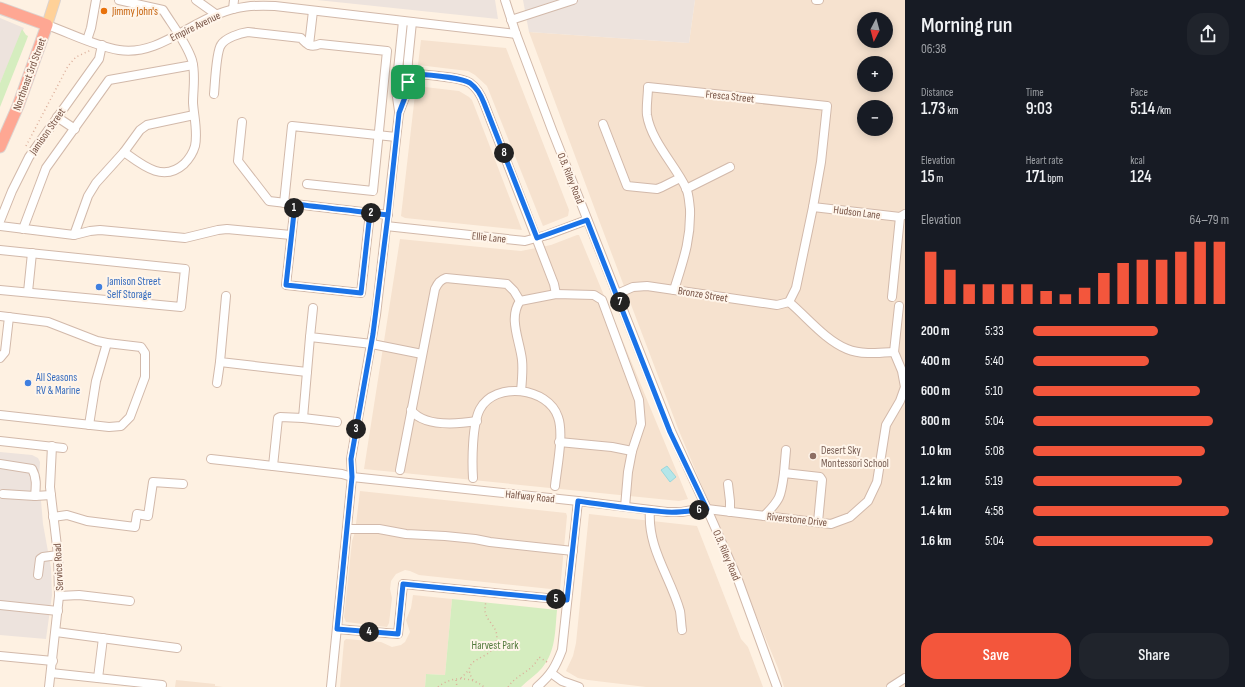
<!DOCTYPE html>
<html lang="en">
<head>
<meta charset="utf-8">
<style>
	:root { --surface:#171b24; --page:#20242c; --text:#f1f3f6; --muted:#9ea1a6; --accent:#f3563c }
	body { margin:0; font-family:"Sofia Sans Condensed",sans-serif; background:var(--page); color:var(--text); height:100vh; display:flex; flex-direction:column; font-size:15px; white-space:nowrap }
	* { box-sizing:border-box; margin:0 }
	p { font-size:13px; color:var(--muted) }
	.icon { flex:none; width:22px; height:22px; fill:none; stroke:currentColor; stroke-width:2; stroke-linecap:round; stroke-linejoin:round }
	.map { position:relative; flex:1; overflow:hidden }
	.side { display:flex; flex-direction:column; background:var(--surface); width:340px }
	.side>* { flex:none }
	.needle { width:26px; rotate:186deg }
	.tools { position:absolute; left:857px; top:12px; display:grid; gap:8px }
	.tools a { display:grid; place-items:center; width:36px; height:36px; border-radius:50%; background:var(--surface); box-shadow:0 2px 10px #0003; font-size:20px }
	.pin { position:absolute; display:grid; place-items:center; width:34px; height:34px; color:#fff; margin:-17px; border-radius:8px; box-shadow:0 2px 6px #0006 }
	.km { position:absolute; width:20px; height:20px; margin:-10px; border-radius:50%; background:#222; color:#fff; font-size:11px; line-height:20px; text-align:center }
	.round { display:grid; place-items:center; flex:none; width:42px; height:42px; border-radius:16px; background:var(--page) }
	.headline { display:flex; align-items:center; justify-content:space-between; height:68px; padding:0 16px }
	h1 { font-size:22px; font-weight:600; line-height:30px }
	.metrics { display:grid; grid-template-columns:repeat(3,1fr); gap:6px; height:68px; padding:4px 16px }
	.metrics div { display:grid; align-content:center }
	.metrics b { font-size:17px; font-weight:600 }
	.metrics small { font-size:11px; font-weight:400 }
	.metrics p { font-size:11px }
	.chart { height:112px; padding:8px 16px }
	.chart p { display:flex; justify-content:space-between }
	.chart svg { width:100%; height:72px; margin-top:4px; stroke:var(--accent); stroke-width:6 }
	.primary-button { display:flex; gap:8px; margin-top:auto; padding:8px 16px }
	.primary-button a { flex:1; height:46px; border-radius:16px; background:var(--accent); color:#fff; font-size:16px; font-weight:600; line-height:46px; text-align:center }
	.primary-button a+a { background:var(--page); color:var(--text) }
	ul { padding:0 16px; list-style:none; font-size:13px }
	li { display:grid; grid-template-columns:64px 48px 1fr; align-items:center; height:30px }
	li i { height:10px; border-radius:5px; background:var(--accent) }
	main { display:flex; flex:1; min-height:0 }
	.map>svg:first-child { display:block }
	.residential { fill:#f6e2cf; fill-rule:evenodd }
	.industrial { fill:#ede3dd }
	.green { fill:#d5edbf }
	.water { fill:#b4e6e9; stroke:#9ad7dc }
	.lines { fill:none; stroke-linecap:round; stroke-linejoin:round }
	.minor-casing { stroke:#d2b9aa; stroke-width:10 }
	.major-casing { stroke:#dcd3cf; stroke-width:12 }
	.highway-casing { stroke:#dcd3cf; stroke-width:13 }
	.path { stroke:#dbae9a; stroke-width:1.5; stroke-dasharray:1 3; stroke-linecap:butt }
	.minor { stroke:#fff; stroke-width:8 }
	.major { stroke:#ffd198; stroke-width:10 }
	.highway { stroke:#fea793; stroke-width:11 }
	.route-casing { stroke:#fff; stroke-width:8 }
	.route { stroke:#1a73e8; stroke-width:5 }
	.food-dot { fill:#e8710a; stroke:#fff5ea; stroke-width:1.5 }
	.shop-dot { fill:#3f7fe0; stroke:#fff5ea; stroke-width:1.5 }
	.education-dot { fill:#8d6e63; stroke:#fff5ea; stroke-width:1.5 }
	.labels { text-anchor:middle; stroke-width:4; stroke-linejoin:round; paint-order:stroke }
	.food-label { font-size:11px; fill:#c56008; stroke:#fff5ea; text-anchor:start }
	.street-label { font-size:11px; fill:#785446; stroke:#fff5ea }
	.shop-label { font-size:11px; fill:#366cbe; stroke:#fff5ea; text-anchor:start }
	.education-label { font-size:11px; fill:#785e54; stroke:#fff5ea; text-anchor:start }
	.park-label { font-size:11px; fill:#52793b; stroke:#fff5ea }
</style>
</head>
<body>
<main>
<div class="map">
<svg width="905" height="687" viewBox="0 0 905 687">
	<rect width="100%" height="100%" fill="#fef1e2"/>
	<g class="residential">
		<path d="M 695,0 L 905,0 L 905,687 L 784,687 L 778,668 L 679,431 L 597,215 L 529,32 L 689,43 ZM 864,19 L 886,19 L 886,41 L 864,41 ZM 864,63 L 886,63 L 886,85 L 864,85 ZM 864,107 L 886,107 L 886,129 L 864,129 Z"/>
		<polygon points="421,40 506,48 569,210 568,216 543,226 487,86 475,75 468,71 418,65"/>
		<polygon points="416,86 459,91 469,97 472,100 522,230 405,218 401,216"/>
		<polygon points="577,235 579,235 688,499 679,501 364,469 400,239 521,251 551,245"/>
		<polygon points="360,491 566,513 567,516 560,590 419,575 410,571 405,570 396,574 391,581 390,589 392,598 389,623 387,627 346,622 344,617 352,541 355,532"/>
		<polygon points="589,514 697,526 741,639 748,647 763,687 646,687 588,680 578,678 566,671 573,656 576,643"/>
		<polygon points="413,595 452,599 445,675 426,674 425,687 340,687 344,641 346,639 381,642 392,647 401,645 405,642 410,632 406,620 411,608"/>
		<polygon points="176,680 215,684 215,686 223,687 175,687"/>
	</g>
	<g class="industrial">
		<polygon points="317,0 495,0 498,19"/>
		<polygon points="523,0 695,0 689,43 529,32"/>
		<polygon points="0,18 24,28 0,83"/>
		<polygon points="0,452 32,455 38,458 40,462 39,477 43,524 51,568 52,595 46,639 0,635"/>
	</g>
	<g class="green">
		<polygon points="22,29 26,35 28,36 27,39 0,107 0,83"/>
		<path d="M 452,599 L 557,610 C 555,631 556,651 542,668 C 536,675 528,680 521,687 L 425,687 L 426,674 L 445,675 Z"/>
	</g>
	<polygon class="water" points="667,466 676,477 670,482 661,470"/>
	<g class="lines">
		<g class="minor-casing">
			<g id="minor">
				<path d="M 119,0 L 163,10 C 173,26 186,42 192,60 C 196,74 193,89 193,103 C 194,117 198,132 195,146 C 193,153 189,159 184,164 C 163,183 142,165 124,152"/>
				<polyline points="196,0 217,15"/>
				<polyline points="505,0 516,34 552,130 671,431 707,509 737,577 777,687"/>
				<polyline points="816,0 819,0"/>
				<polyline points="233,9 234,0"/>
				<polyline points="511,20 573,0"/>
				<path d="M 47,25 C 70,33 94,46 119,50 C 155,56 186,26 218,14 C 239,6 253,5 275,6 L 516,34"/>
				<polyline points="87,40 91,28 96,0"/>
				<polyline points="309,45 313,11"/>
				<path d="M 408,73 C 423,75 458,76 470,83 C 477,88 481,95 484,103 L 554,284 L 556,294"/>
				<path d="M 214,94 C 215,84 216,52 221,45 C 225,38 240,33 248,32 L 301,38 C 307,45 311,48 320,44 L 387,51 L 373,191 L 307,184"/>
				<polyline points="399,111 396,90 403,21"/>
				<polyline points="57,117 75,129"/>
				<polyline points="242,122 238,161 269,201 388,215"/>
				<polyline points="603,124 627,186 657,189 662,187 680,178"/>
				<polyline points="686,189 730,167"/>
				<polyline points="284,203 292,126 396,137"/>
				<polyline points="295,204 286,285 361,293 370,213"/>
				<polyline points="813,207 900,217"/>
				<polyline points="0,221 12,191 29,157 99,59 102,45"/>
				<polyline points="0,226 74,235 90,231 100,230 185,238 218,230 227,229 291,235"/>
				<polyline points="386,226 525,241 547,235 587,220"/>
				<polyline points="23,229 46,168 109,80 193,65"/>
				<polyline points="74,235 88,196 96,183 124,152 140,130 147,125 194,115"/>
				<polyline points="0,250 185,269 181,307 0,290"/>
				<path d="M 674,290 C 683,261 691,240 690,209 C 689,202 689,194 686,188 C 675,165 651,141 647,115 C 646,106 648,96 648,87 L 827,106 L 821,162 L 813,207 L 796,288 L 789,302"/>
				<polyline points="28,292 32,253"/>
				<polyline points="617,294 633,287 647,286 777,305 789,302"/>
				<polyline points="226,296 220,362 307,372"/>
				<polyline points="892,297 900,217 905,214"/>
				<path d="M 789,302 C 807,317 825,340 847,349 C 861,355 879,353 894,352"/>
				<polyline points="313,308 310,337 372,344 422,354"/>
				<polyline points="0,316 48,322 97,341 107,343 141,347 145,353 145,377 130,417 121,426 109,427 0,415"/>
				<polyline points="310,337 303,418 280,417 278,418 273,466 342,474 352,477 578,501 667,512 682,512 692,510 707,509 831,524 850,517 868,501 877,482 886,425 900,401 905,387 902,371 894,352 899,306"/>
				<polyline points="0,358 5,352 9,317"/>
				<polyline points="217,383 220,362"/>
				<path d="M 521,391 C 522,381 523,370 522,360 C 520,341 508,318 520,301 L 556,294 L 594,295 L 602,300 L 639,400 L 641,424 L 632,451 L 628,472 L 625,507"/>
				<path d="M 411,410 C 424,427 458,424 477,421"/>
				<polyline points="303,418 337,422"/>
				<polyline points="89,425 96,381 107,343"/>
				<polyline points="0,441 63,448"/>
				<polyline points="559,442 612,447 632,451"/>
				<polyline points="211,459 273,466"/>
				<path d="M 0,464 L 32,469 C 37,478 36,486 35,496"/>
				<path d="M 400,470 L 435,289 C 438,283 440,280 446,278 L 507,284 L 514,291 L 520,301"/>
				<polyline points="784,473 786,450"/>
				<path d="M 473,478 C 472,462 472,424 480,409 C 495,381 548,387 558,417 C 564,434 557,467 555,486"/>
				<polyline points="728,484 730,501 730,512"/>
				<polyline points="3,494 35,496 51,495"/>
				<path d="M 650,510 C 647,548 670,576 680,611 C 681,617 681,624 682,630"/>
				<path d="M 764,516 C 781,499 781,496 784,473 L 820,477 L 822,480 L 818,522"/>
				<polyline points="53,517 67,515 87,521 135,527 137,514 148,516 153,482 183,484"/>
				<polyline points="347,529 379,529 406,534 445,536 475,539 490,542 573,551"/>
				<polyline points="38,575 40,559 43,557 58,555"/>
				<polyline points="59,596 79,595 130,601"/>
				<polyline points="0,605 58,611"/>
				<polyline points="337,629 398,634 403,584 567,600"/>
				<polyline points="56,632 177,648"/>
				<polyline points="0,656 53,661"/>
				<polyline points="51,673 162,685"/>
				<polyline points="551,673 562,681 579,687"/>
				<polyline points="98,678 103,638"/>
				<polyline points="49,687 59,596 58,555 50,487 52,446"/>
				<polyline points="331,687 352,477 351,459 376,315 399,113 407,92 408,61 412,22"/>
				<path d="M 537,687 C 551,675 556,666 562,650 L 578,501"/>
				<polyline points="891,687 905,678"/>
			</g>
		</g>
		<g class="major-casing">
			<polyline id="major" points="47,25 55,0"/>
		</g>
		<g class="highway-casing">
			<polyline id="highway" points="0,8 47,25 18,106 0,147"/>
		</g>
		<g class="path">
			<polyline points="26,146 68,66 76,57 91,50"/>
			<polyline points="461,678 469,670"/>
			<polyline points="456,680 457,687"/>
			<path d="M 473,680 C 459,657 489,661 495,645 C 502,628 487,624 485,611 C 485,608 485,605 486,602"/>
			<path d="M 438,687 C 451,676 471,676 484,687"/>
			<path d="M 508,687 C 518,673 531,673 539,657 L 547,662"/>
		</g>
		<use href="#minor" class="minor"/>
		<use href="#major" class="major"/>
		<use href="#highway" class="highway"/>
	</g>
	<g class="lines">
		<g class="route-casing">
			<path id="route" d="M 408,82 L 407,92 L 399,113 L 388,215 C 357,211 326,208 295,204 L 286,285 L 361,293 L 370,213 L 388,215 L 373,334 L 351,459 L 352,477 L 337,629 L 398,634 L 403,584 L 567,600 L 578,501 C 607,505 637,510 667,512 C 681,513 694,510 707,509 L 670,432 L 587,220 L 537,238 L 484,103 C 481,95 477,88 470,83 C 458,76 423,75 408,73 L 408,82"/>
		</g>
		<use href="#route" class="route"/>
	</g>
	<circle class="food-dot" cx="104" cy="11" r="4"/>
	<g class="shop-dot">
		<circle cx="99" cy="287" r="4"/>
		<circle cx="28" cy="383" r="4"/>
	</g>
	<circle class="education-dot" cx="813" cy="456" r="4"/>
	<g class="labels">
		<g class="food-label">
			<text x="112" y="15">Jimmy John's</text>
		</g>
		<g class="street-label">
			<text transform="translate(195 26) rotate(-26)" y="4">Empire Avenue</text>
			<text transform="translate(29 74) rotate(-70)" y="4">Northeast 3rd Street</text>
			<text transform="translate(730 96) rotate(6)" y="4">Fresca Street</text>
			<text transform="translate(47 131) rotate(-55)" y="4">Jamison Street</text>
			<text transform="translate(571 178) rotate(68)" y="4">O.B. Riley Road</text>
			<text transform="translate(857 212) rotate(7)" y="4">Hudson Lane</text>
			<text transform="translate(489 237) rotate(6)" y="4">Ellie Lane</text>
			<text transform="translate(703 294) rotate(9)" y="4">Bronze Street</text>
			<text transform="translate(530 496) rotate(6)" y="4">Halfway Road</text>
			<text transform="translate(797 519) rotate(6)" y="4">Riverstone Drive</text>
			<text transform="translate(727 555) rotate(67)" y="4">O.B. Riley Road</text>
			<text transform="translate(58 567) rotate(-93)" y="4">Service Road</text>
		</g>
		<g class="shop-label">
			<text x="107" y="285">Jamison Street<tspan x="107" dy="13">Self Storage</tspan></text>
			<text x="36" y="381">All Seasons<tspan x="36" dy="13">RV &amp; Marine</tspan></text>
		</g>
		<g class="education-label">
			<text x="821" y="454">Desert Sky<tspan x="821" dy="13">Montessori School</tspan></text>
		</g>
		<g class="park-label">
			<text x="495" y="649">Harvest Park</text>
		</g>
	</g>
</svg>
<div class="tools">
<a><svg class="needle" viewBox="-14 -14 28 28"><path d="M0-13l5 13h-10z" fill="#e53935"/><path d="M0 13l5-13h-10z" fill="#9ea1a6"/></svg></a>
<a>+</a>
<a>−</a>
</div>
<div class="pin" style="left:408px;top:82px;background:#1e9e55"><svg class="icon" aria-label="arrive" viewBox="0 0 24 24"><path d="M6 21V4h12l-3 4 3 4H6"/></svg></div>
<b class="km" style="left:294px;top:208px">1</b>
<b class="km" style="left:371px;top:213px">2</b>
<b class="km" style="left:356px;top:429px">3</b>
<b class="km" style="left:369px;top:632px">4</b>
<b class="km" style="left:556px;top:599px">5</b>
<b class="km" style="left:699px;top:510px">6</b>
<b class="km" style="left:620px;top:302px">7</b>
<b class="km" style="left:504px;top:153px">8</b>
</div>
<section class="side">
<div class="headline"><div><h1>Morning run</h1><p>06:38</p></div><a class="round"><svg class="icon" aria-label="share" viewBox="0 0 24 24"><path d="M12 15V3M7 8l5-5 5 5M5 13v7h14v-7"/></svg></a></div>
<div class="metrics">
<div><p>Distance</p><b>1.73<small> km</small></b></div>
<div><p>Time</p><b>9:03</b></div>
<div><p>Pace</p><b>5:14<small> /km</small></b></div>
</div>
<div class="metrics">
<div><p>Elevation</p><b>15<small> m</small></b></div>
<div><p>Heart rate</p><b>171<small> bpm</small></b></div>
<div><p>kcal</p><b>124</b></div>
</div>
<div class="chart"><p><span>Elevation</span>64–79 m</p>
<svg viewBox="0 0 160 44" preserveAspectRatio="none"><path d="M5 44V12M15 44V23M25 44V32M35 44V32M45 44V32M55 44V32M65 44V36M75 44V38M85 44V34M95 44V25M105 44V19M115 44V17M125 44V17M135 44V12M145 44V6M155 44V6"/></svg>
</div>
<ul>
<li><b>200 m</b>5:33<i style="width:64%"></i></li>
<li><b>400 m</b>5:40<i style="width:59%"></i></li>
<li><b>600 m</b>5:10<i style="width:85%"></i></li>
<li><b>800 m</b>5:04<i style="width:92%"></i></li>
<li><b>1.0 km</b>5:08<i style="width:88%"></i></li>
<li><b>1.2 km</b>5:19<i style="width:76%"></i></li>
<li><b>1.4 km</b>4:58<i style="width:100%"></i></li>
<li><b>1.6 km</b>5:04<i style="width:92%"></i></li>
</ul>
<div class="primary-button"><a>Save</a><a>Share</a></div>
</section>
</main>
</body>
</html>
